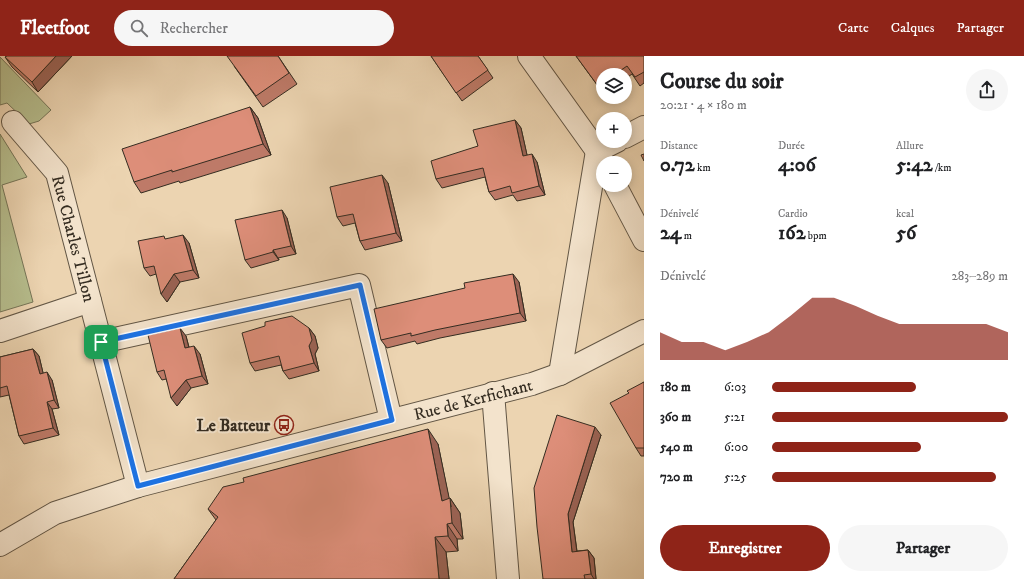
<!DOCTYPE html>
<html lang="fr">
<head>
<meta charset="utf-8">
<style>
	:root { --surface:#fff; --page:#f6f6f6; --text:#202124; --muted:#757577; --accent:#8f2418 }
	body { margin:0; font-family:"IM FELL DW Pica",serif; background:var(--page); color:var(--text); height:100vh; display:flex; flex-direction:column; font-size:15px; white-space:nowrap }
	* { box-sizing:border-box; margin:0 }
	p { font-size:13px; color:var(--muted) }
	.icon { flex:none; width:22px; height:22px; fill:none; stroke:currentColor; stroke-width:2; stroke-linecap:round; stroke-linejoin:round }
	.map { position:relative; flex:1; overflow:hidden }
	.panel { display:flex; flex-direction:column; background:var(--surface); width:380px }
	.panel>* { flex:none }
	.buttons { position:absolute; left:596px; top:12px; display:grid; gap:8px }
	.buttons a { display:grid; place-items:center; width:36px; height:36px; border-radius:50%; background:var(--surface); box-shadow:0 2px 10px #0003; font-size:20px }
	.pin { position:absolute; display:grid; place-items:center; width:34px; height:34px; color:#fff; margin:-17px; border-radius:8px; box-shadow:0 2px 6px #0006 }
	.round { display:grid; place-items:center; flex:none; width:42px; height:42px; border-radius:21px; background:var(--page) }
	.head { display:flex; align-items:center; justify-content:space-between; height:68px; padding:0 16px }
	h1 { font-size:22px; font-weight:700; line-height:30px }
	.figures { display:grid; grid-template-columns:repeat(3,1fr); gap:6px; height:68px; padding:4px 16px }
	.figures div { display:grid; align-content:center }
	.figures b { font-size:20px; font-weight:700 }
	.figures small { font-size:11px; font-weight:400 }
	.figures p { font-size:11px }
	.chart { height:112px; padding:8px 16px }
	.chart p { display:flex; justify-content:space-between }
	.chart svg { width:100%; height:72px; margin-top:4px; fill:var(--accent); opacity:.7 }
	.action { display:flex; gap:8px; margin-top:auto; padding:8px 16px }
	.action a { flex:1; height:46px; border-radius:24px; background:var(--accent); color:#fff; font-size:16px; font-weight:700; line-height:46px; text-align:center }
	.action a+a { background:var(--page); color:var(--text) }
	ul { padding:0 16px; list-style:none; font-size:13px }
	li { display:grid; grid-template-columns:64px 48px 1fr; align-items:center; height:30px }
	li i { height:10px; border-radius:5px; background:var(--accent) }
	header { display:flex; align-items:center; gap:24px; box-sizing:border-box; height:56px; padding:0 20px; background:var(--accent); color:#fff }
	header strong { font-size:19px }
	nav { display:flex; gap:22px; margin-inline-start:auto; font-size:14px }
	.search { width:280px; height:36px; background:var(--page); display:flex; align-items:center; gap:10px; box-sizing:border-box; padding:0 14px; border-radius:22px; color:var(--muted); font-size:15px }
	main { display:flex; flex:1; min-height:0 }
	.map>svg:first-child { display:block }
	.green { fill:#b6bd8d; stroke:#757457 }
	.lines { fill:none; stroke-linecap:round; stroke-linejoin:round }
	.minor-casing { stroke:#625645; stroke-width:24 }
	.tertiary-casing { stroke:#625645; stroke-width:24 }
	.minor { stroke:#f3e3cc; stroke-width:22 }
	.tertiary { stroke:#f3e3cc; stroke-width:22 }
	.wall { fill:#be7a68; stroke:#342c21 }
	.shaded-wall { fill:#9b6355; stroke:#342c21 }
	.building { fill:#dd8e79; stroke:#342c21 }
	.route-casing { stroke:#fff; stroke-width:8 }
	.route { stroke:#1a73e8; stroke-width:5 }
	.labels { text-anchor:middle; stroke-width:4; stroke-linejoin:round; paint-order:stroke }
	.street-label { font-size:17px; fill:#342c21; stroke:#f3e3cc }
	.poi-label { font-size:17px; font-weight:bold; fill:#342c21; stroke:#f3e3cc; text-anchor:end }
</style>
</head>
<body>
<header>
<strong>Fleetfoot</strong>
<div class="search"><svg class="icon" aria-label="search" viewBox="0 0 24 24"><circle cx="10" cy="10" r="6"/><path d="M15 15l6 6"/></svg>Rechercher</div>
<nav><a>Carte</a><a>Calques</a><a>Partager</a></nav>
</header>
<main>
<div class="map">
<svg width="644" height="523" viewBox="0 0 644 523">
	<rect width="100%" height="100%" fill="#ecd4b1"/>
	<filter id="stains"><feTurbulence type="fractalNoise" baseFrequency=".005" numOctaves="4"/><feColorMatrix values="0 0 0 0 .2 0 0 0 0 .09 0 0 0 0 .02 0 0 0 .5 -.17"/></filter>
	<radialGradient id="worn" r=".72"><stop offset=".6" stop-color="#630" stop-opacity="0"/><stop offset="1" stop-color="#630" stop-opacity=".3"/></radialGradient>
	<g class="green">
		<polygon points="0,1 51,54 39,65 29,68 7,47 0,49"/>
		<polygon points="0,78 27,121 2,129 33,246 0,256"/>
	</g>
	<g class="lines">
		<g class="minor-casing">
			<g id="minor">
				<polyline points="529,0 597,95 603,107"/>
				<path id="s1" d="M 13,66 L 57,117 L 138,430"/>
				<polyline points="625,81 644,71"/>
				<polyline points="597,95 617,85"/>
				<polyline points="615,129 644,184"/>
				<polyline points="0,275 90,245"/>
				<polyline points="101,286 359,229 391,364"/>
				<polyline points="560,318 597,95"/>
				<polyline points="493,337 508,523"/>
			</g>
		</g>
		<g class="tertiary-casing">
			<g id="tertiary">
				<path id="s2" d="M 0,489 L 55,457 L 138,430 L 532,328 L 560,318 L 644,275"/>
			</g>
		</g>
		<use href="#minor" class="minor"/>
		<use href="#tertiary" class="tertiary"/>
	</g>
	<g class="wall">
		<polygon points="7,0 72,0 38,36 12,11 5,1"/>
		<polygon points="278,0 297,28 263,51 234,10"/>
		<polygon points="431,0 478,0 493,22 462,45"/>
		<polygon points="576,0 644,0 644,27 640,30 632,18 625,23 625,19 603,19 603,37"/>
		<polygon points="250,51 258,62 271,99 180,127 179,125 141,137 134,126"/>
		<polygon points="515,64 521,72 527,99 537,106 545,139 517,145 513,139 495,144 489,136 485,121 442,132 436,123 478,90"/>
		<polygon points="388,127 402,185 365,194 360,185 355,167 343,170 337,161"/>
		<polygon points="287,162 296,198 278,202 279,204 251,212 245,204"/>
		<polygon points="167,183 189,187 199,222 180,226 167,246 156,218 150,220 144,212"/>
		<polygon points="519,226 526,265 440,282 417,288 415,285 387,292 381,284"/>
		<polygon points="309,272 315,280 318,292 315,298 319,315 289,323 283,315 281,309 255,315 250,307"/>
		<polygon points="186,280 189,291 200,298 208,328 191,332 177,350 166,323 162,324 157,316"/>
		<polygon points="33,293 39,300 43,317 52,324 59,352 52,353 59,379 24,388 19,380 9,339 0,341 0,301"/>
		<polygon points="644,326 644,400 641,400 636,392 629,337"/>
		<polygon points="601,379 573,466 577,495 588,494 594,502 596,523 543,523"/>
		<polygon points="438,388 449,443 450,442 460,457 463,483 457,483 458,495 446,496 449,523 174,523 216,464 208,453"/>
	</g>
	<g class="shaded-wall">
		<polygon points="56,0 72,0 38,36 32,26"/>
		<polygon points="250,51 258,62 271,99 263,88"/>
		<polygon points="515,64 521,72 529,108 523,100"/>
		<polygon points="532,98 537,106 545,139 539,130"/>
		<polygon points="382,119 388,127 402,185 396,177"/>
		<polygon points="282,154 287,162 296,198 291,190"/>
		<polygon points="183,179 189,187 199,222 193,214"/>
		<polygon points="273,194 278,202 279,204 273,196"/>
		<polygon points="174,218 180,226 167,246 161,238"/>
		<polygon points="513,218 519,226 526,265 520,257"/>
		<polygon points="180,272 186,280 191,300 185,292"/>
		<polygon points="309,272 315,280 318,292 315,298 319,315 314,307 309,290"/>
		<polygon points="194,290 200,298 208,328 202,320"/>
		<polygon points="33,293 39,300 45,325 40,318"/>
		<polygon points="47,316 52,324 59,352 54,344"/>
		<polygon points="186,324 191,332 177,350 171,342"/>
		<polygon points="47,346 52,353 59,379 53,372"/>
		<polygon points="595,371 601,379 573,466 578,504 572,496 568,458"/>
		<polygon points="428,373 438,388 451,451 450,442 460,457 463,483 452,467 442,445"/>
		<polygon points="447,468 457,483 458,495 448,480"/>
		<polygon points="435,481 446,496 449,523 439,523"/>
		<polygon points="588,494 594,502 596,523 594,523 591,518"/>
	</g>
	<g class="building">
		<polygon points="7,0 56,0 32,26 5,1"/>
		<polygon points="227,0 278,0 289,17 256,40"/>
		<polygon points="431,0 478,0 488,14 456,37"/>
		<polygon points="576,0 644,0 644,16 635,21 627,10 614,19 603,19 603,27 598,30"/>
		<polygon points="250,51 263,88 172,116 172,114 134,126 122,93"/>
		<polygon points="515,64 523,100 532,98 539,130 512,137 510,130 489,136 483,112 436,123 431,105 478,90 473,74"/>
		<polygon points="644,98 644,105 641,99"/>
		<polygon points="382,119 396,177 360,185 353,158 337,161 330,131"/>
		<polygon points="282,154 291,190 273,194 273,196 245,204 235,164"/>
		<polygon points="183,179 193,214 174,218 161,238 154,210 144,212 138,185 164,180 165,183"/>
		<polygon points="513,218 520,257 435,274 411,280 411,277 381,284 374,253 465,232 464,227"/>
		<polygon points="292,260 309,272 312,284 309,290 314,307 283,315 279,300 250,307 242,277 265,270 265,266"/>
		<polygon points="180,272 185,292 194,290 202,320 186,324 171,342 164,314 157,316 148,279"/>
		<polygon points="33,293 40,318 47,316 54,344 47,346 53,372 19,380 7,330 0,332 0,301"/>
		<polygon points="644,326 644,392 636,392 610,347 629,337 627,335"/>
		<polygon points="557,359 595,371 568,458 572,496 588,494 591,518 584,519 585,523 543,523 537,471 534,432"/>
		<polygon points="428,373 442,445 450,442 452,467 447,468 448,480 435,481 439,523 174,523 218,461 208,453 223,431 244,426 243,422"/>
	</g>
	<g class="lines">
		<g class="route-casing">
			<polygon id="route" points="360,229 392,364 138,430 101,286"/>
		</g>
		<use href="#route" class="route"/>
	</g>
	<defs>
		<g id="bus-ring" transform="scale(1)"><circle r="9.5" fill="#f3e3cc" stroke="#8f2418" stroke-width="1.5"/><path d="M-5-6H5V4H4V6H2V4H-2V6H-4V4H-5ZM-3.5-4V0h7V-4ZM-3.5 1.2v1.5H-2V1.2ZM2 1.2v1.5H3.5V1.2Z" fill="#8f2418"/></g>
	</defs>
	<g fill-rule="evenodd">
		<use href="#bus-ring" x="284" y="369"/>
	</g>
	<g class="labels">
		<g class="street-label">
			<text dy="6" stroke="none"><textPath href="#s1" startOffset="135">Rue Charles Tillon</textPath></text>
			<text dy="6" stroke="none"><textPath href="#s2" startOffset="497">Rue de Kerfichant</textPath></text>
		</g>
		<g class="poi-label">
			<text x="270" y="375">Le Batteur</text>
		</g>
	</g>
	<rect width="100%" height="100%" filter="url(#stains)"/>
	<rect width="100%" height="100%" fill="url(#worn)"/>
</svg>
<div class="buttons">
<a><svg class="icon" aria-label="layers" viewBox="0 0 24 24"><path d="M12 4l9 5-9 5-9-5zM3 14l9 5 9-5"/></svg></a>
<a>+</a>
<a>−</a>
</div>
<div class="pin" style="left:101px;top:286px;background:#1e9e55"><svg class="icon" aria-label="arrive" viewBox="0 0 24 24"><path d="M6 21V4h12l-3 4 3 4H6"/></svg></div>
</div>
<section class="panel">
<div class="head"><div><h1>Course du soir</h1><p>20:21 · 4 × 180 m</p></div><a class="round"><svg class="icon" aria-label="share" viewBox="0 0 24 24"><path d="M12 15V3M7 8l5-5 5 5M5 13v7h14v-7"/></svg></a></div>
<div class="figures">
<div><p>Distance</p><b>0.72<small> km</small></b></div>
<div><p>Durée</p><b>4:06</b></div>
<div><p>Allure</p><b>5:42<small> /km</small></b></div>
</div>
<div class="figures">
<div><p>Dénivelé</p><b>24<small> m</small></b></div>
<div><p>Cardio</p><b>162<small> bpm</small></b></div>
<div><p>kcal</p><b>56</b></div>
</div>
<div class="chart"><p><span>Dénivelé</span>283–289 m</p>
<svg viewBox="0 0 160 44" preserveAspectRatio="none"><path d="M0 44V27L10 33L20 33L30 38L40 33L50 27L60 17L70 6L80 6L90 11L100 17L110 22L120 22L130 22L140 22L150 22L160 27V44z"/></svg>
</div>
<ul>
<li><b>180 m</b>6:03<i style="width:61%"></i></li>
<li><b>360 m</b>5:21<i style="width:100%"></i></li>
<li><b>540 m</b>6:00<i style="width:63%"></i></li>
<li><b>720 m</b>5:25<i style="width:95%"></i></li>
</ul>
<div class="action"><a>Enregistrer</a><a>Partager</a></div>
</section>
</main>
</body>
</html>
